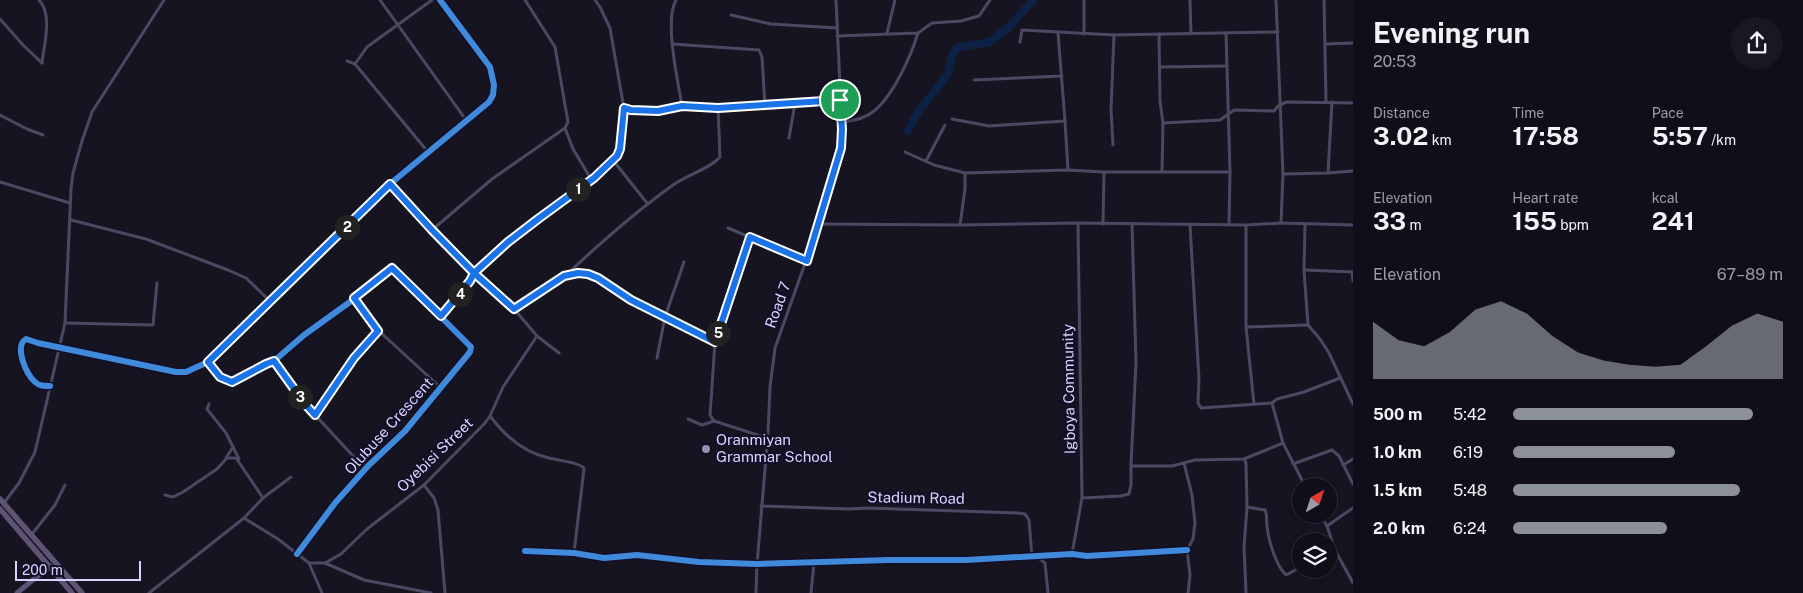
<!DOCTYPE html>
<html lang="en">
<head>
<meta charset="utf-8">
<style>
	:root { --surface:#100f19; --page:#191822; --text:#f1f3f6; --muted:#9c9ca2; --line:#302f38; --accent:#8c9099 }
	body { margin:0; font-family:"Public Sans",sans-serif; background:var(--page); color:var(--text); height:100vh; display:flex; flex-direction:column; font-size:19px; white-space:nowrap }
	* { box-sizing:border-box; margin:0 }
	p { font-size:16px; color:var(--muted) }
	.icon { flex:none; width:28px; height:28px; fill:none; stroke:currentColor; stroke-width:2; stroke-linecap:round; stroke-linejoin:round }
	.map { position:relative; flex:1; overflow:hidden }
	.details { display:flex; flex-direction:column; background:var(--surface); width:450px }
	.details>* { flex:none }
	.needle { width:32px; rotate:39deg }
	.fabs { position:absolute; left:1292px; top:478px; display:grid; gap:10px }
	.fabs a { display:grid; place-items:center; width:45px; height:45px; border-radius:50%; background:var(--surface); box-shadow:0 1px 4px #0004,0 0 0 1px var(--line); font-size:25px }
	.scale { position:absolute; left:15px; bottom:12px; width:126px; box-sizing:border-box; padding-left:5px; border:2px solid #d9d4ff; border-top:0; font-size:14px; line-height:18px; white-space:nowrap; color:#d9d4ff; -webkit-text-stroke:4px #130f26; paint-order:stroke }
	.pin { position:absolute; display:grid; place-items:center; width:42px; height:42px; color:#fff; margin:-21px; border:2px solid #fff; border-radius:50%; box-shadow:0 1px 5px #0007 }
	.km { position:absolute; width:25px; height:25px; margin:-12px; border-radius:50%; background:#222; color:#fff; font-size:14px; line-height:25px; text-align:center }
	.round { display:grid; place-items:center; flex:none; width:52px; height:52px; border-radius:26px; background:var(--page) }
	.summary { display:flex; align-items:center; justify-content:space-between; height:85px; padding:0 20px }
	h1 { font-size:28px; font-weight:700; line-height:38px }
	.metrics { display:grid; grid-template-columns:repeat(3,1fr); gap:8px; height:85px; padding:5px 20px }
	.metrics div { display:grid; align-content:center }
	.metrics b { font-size:25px; font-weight:700 }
	.metrics small { font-size:14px; font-weight:400 }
	.metrics p { font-size:14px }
	.chart { height:140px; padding:10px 20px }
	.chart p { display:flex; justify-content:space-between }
	.chart svg { width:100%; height:90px; margin-top:5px; fill:var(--accent); opacity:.7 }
	ul { padding:0 20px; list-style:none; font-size:16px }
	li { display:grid; grid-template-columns:80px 60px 1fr; align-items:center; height:38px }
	li i { height:12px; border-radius:6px; background:var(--accent) }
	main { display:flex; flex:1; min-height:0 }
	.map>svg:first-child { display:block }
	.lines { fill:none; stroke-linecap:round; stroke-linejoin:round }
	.river { stroke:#0d2144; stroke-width:8 }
	.street { stroke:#4a4962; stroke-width:3 }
	.secondary { stroke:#575674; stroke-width:5 }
	.primary { stroke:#5e5373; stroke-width:5.5 }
	.cycleway-casing { stroke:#130f26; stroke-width:9 }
	.cycleway { stroke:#408adc; stroke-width:6 }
	.route-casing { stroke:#fff; stroke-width:10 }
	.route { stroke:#1a73e8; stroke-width:6 }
	.poi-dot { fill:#9591b1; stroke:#130f26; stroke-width:2 }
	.labels { text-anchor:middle; stroke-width:4.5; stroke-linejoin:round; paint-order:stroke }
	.street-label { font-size:15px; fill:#d9d4ff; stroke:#130f26 }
	.poi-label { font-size:15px; fill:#d9d4ff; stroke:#130f26; text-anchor:start }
</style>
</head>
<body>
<main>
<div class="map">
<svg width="1353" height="593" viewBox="0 0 1353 593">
	<rect width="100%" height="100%" fill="#161421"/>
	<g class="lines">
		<polyline class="river" points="908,131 918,112 948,74 952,56 958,47 990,42 1008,28 1033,0"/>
		<g class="street">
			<path d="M 39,0 C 53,15 44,44 42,63"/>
			<polyline points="380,0 466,120"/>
			<path d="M 676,0 C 664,21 678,81 682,106"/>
			<polyline points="1084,0 1084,34"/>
			<polyline points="1190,0 1191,34"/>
			<polyline points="1276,0 1283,174 1281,223"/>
			<polyline points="1324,0 1326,102"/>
			<polyline points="731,15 771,24 837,28"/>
			<polyline points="0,19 23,45 42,63"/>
			<polyline points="887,33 895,0"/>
			<polyline points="1058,33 1065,121 1068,170"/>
			<polyline points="1226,33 1230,172 1229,224"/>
			<polyline points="1159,34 1160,101 1163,123 1162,172"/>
			<polyline points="837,36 918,33 932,23 961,21 979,16 990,0"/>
			<polyline points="1020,42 1022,30 1114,35 1278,32"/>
			<polyline points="672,44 759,50 762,57 765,105"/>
			<polyline points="1325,44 1353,43"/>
			<polyline points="347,61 355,64 428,152"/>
			<polyline points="355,64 367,47 432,0"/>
			<polyline points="1161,67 1227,66"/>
			<polyline points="974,80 1062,76"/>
			<polyline points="624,109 631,111 658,111 682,106 718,108 840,100"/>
			<polyline points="0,115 27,129 43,135"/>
			<polyline points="952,119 989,126 1065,121"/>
			<path d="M 842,122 C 852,121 866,118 874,111 C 893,96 911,56 918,33"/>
			<polyline points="1163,123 1220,120 1234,110 1274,111 1279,105 1287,102 1353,103"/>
			<polyline points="565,128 573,149 591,179"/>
			<polyline points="789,138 795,103"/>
			<polyline points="1113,145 1111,110 1114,35"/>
			<polyline points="905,152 934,165 965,173 1068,170 1104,172 1230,172"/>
			<polyline points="612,161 616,164 647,203"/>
			<polyline points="926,161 945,125"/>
			<polyline points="1328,173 1332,102"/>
			<polyline points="1283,174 1328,173 1353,171"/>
			<polyline points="0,182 70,203"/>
			<polyline points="390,184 432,230 474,273 514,309 537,336 559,353"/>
			<polyline points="71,220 146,239 228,270 246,278 271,302"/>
			<polyline points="819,224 960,225 1078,223 1246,225 1281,223 1353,225"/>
			<polyline points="1103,224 1104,172"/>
			<polyline points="1132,224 1136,362 1131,466 1172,466 1195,460 1244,459 1283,443"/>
			<polyline points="1305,224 1304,270 1308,325 1320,339 1329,353 1353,404"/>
			<polyline points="960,225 965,189 965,173"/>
			<polyline points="1190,225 1199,379 1198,403 1201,408 1272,403 1277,399 1304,392 1340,378"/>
			<polyline points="1246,225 1246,327 1254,404"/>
			<polyline points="728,228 807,261"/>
			<polyline points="432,230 492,179 565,128 568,122 555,47 525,0"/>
			<polyline points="750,237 715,342 710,415 714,421 767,438"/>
			<polyline points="1304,270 1353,272"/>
			<polyline points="1352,272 1353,281"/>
			<path d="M 564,277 C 599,244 634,213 673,185 C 687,175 704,171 717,160 L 720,157 L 718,108"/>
			<polyline points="354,299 379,331 441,388"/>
			<polyline points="514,309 564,277 578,273 587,274 598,278 631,300 715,342"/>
			<polyline points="441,316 470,281 474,273 538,219 594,178 619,153 624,109 610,28 600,7 595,0"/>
			<polyline points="65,323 153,325 157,283"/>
			<polyline points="1247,327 1308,325"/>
			<polyline points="657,358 665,317 684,262"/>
			<polyline points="274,361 305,404 365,469"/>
			<polyline points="208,362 220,377 232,382 265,364 274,361 304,335 354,299 392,268 471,347 470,352 405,431 368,466 335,503 297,554"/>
			<path d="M 50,386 C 44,386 39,386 35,382 C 26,375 14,346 26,339 L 38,343 L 176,372 L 186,372 L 208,362 L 271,302 L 289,282 L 390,184 L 489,102 L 493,95 L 494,85 L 490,67 L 440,0"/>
			<polyline points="1272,403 1283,443 1305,486"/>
			<polyline points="209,404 207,409 226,433 239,459"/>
			<polyline points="315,415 354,358 379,331"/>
			<path d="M 490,416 C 505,436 524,453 549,458 C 560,461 574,461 583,467 L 584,469 L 574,553"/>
			<polyline points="688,419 702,425 714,421"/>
			<polyline points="226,458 233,447"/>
			<polyline points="1244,459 1246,463 1247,507 1244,547 1246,593"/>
			<polyline points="1184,463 1192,495 1195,523 1193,539 1187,550 1190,575 1188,593"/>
			<polyline points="1293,464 1332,450 1339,456 1353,484"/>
			<polyline points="1343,465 1353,459"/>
			<polyline points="424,485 434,498 438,510 445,593"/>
			<polyline points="165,495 173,497 183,492 217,469 227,458 236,458 263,498"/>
			<polyline points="1082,498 1121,496 1129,494 1131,485 1131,466"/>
			<polyline points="4,503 19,483 35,452 65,323 71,189 73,173 82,141 92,112 164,0"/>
			<polyline points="761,506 849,509 868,508 1018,513 1025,514 1029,520 1032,557"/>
			<path d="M 1247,507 L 1265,510 C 1268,516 1266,520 1267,526 C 1268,539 1276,566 1286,575 L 1301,567"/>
			<polyline points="1320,514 1327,526 1335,550 1353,583"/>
			<polyline points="244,518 263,498 291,477"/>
			<polyline points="1327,526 1353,508"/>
			<polyline points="32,534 55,505 65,485"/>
			<polyline points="525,551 574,553 604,558 637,555 699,562 757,564 889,560 966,560 1072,554 1087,556 1187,550"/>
			<polyline points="1072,554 1082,498 1078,223"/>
			<polyline points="1037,557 1045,563 1048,593"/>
			<polyline points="309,563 322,593"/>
			<polyline points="325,563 364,580 431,593"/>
			<polyline points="149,593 244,518 278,539 309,563 325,563 341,554 367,529 424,485 485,423 490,416 503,387 537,336"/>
			<polyline points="756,593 757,564 768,434 770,387 775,348 819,224 841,148 842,129 836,0"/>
			<polyline points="811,593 814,563"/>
		</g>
		<polyline class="secondary" points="17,593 50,566"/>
		<g class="primary">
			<polyline points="0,499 82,593"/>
			<polyline points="0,509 72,593"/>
		</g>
		<g class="cycleway-casing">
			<g id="cycleway">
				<polyline points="208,362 220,377 232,382 265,364 274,361 304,335 354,299 392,268 471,347 470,352 405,431 368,466 335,503 297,554"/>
				<path d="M 50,386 C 44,386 39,386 35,382 C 26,375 14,346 26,339 L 38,343 L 176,372 L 186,372 L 208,362 L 271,302 L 289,282 L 390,184 L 489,102 L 493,95 L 494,85 L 490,67 L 440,0"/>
				<polyline points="525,551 574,553 604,558 637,555 699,562 757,564 889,560 966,560 1072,554 1087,556 1187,550"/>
			</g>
		</g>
		<use href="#cycleway" class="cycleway"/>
	</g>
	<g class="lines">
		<g class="route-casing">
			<polyline id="route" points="840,100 718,108 682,106 658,111 631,110 624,108 620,149 617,156 594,178 538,219 508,242 474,273 432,230 390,184 208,362 220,377 232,382 266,364 274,361 305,404 315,415 354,358 378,331 354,298 392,268 441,316 470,281 474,273 514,309 564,276 578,273 588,274 598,278 631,300 715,342 750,237 807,261 841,148 842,129 840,100"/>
		</g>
		<use href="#route" class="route"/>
	</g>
	<circle class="poi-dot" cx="706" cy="449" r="5"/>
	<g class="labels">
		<g class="street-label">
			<text transform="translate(778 305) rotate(-70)" y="5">Road 7</text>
			<text transform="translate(1069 389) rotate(-91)" y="5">Igboya Community</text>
			<text transform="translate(389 426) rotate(-48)" y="5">Olubuse Crescent</text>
			<text transform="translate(435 455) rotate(-44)" y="5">Oyebisi Street</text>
			<text transform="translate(916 498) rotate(1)" y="5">Stadium Road</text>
		</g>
		<g class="poi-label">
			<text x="716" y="445">Oranmiyan<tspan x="716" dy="17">Grammar School</tspan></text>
		</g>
	</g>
</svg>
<div class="fabs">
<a><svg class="needle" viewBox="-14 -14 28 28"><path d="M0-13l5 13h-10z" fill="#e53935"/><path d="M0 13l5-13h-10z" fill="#9c9ca2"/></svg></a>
<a><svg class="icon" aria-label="layers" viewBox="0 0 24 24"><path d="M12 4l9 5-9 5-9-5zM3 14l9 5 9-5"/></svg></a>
</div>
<div class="scale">200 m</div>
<div class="pin" style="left:840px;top:100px;background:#1e9e55"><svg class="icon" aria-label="arrive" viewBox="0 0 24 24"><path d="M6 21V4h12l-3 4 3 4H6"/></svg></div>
<b class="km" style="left:578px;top:189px">1</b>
<b class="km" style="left:347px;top:227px">2</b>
<b class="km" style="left:300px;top:397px">3</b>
<b class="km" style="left:460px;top:294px">4</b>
<b class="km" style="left:718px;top:333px">5</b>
</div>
<section class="details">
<div class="summary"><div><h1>Evening run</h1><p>20:53</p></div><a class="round"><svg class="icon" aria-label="share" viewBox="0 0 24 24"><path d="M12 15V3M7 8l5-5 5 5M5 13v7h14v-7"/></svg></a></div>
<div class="metrics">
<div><p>Distance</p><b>3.02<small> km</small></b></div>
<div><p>Time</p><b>17:58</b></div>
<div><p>Pace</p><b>5:57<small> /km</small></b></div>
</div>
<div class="metrics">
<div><p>Elevation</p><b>33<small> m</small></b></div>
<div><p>Heart rate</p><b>155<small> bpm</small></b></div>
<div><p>kcal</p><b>241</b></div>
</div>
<div class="chart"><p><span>Elevation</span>67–89 m</p>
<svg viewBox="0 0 160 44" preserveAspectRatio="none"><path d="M0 44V16L10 25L20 28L30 21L40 10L50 6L60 12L70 23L80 31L90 35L100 37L110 38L120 37L130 28L140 18L150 12L160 16V44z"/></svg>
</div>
<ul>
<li><b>500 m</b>5:42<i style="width:89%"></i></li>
<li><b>1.0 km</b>6:19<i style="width:60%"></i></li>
<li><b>1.5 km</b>5:48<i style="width:84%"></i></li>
<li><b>2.0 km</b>6:24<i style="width:57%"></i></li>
</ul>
</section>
</main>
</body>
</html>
